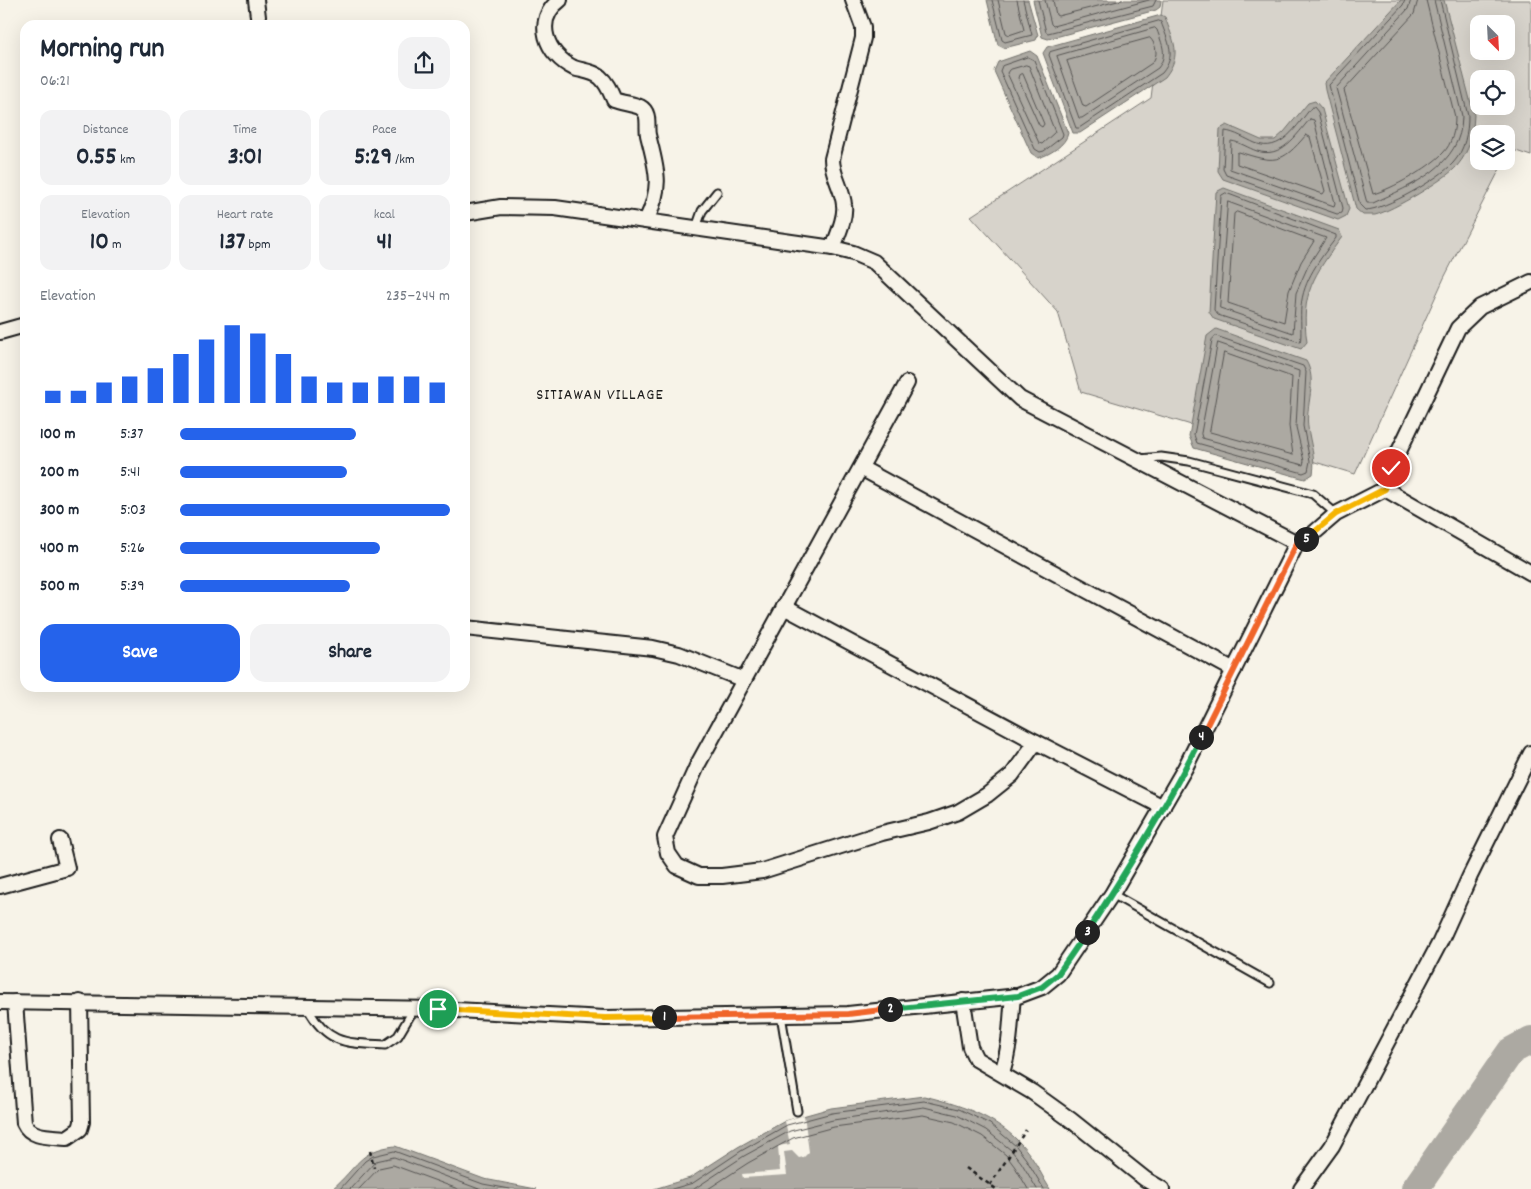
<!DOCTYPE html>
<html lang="en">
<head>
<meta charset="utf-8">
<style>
	:root { --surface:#fff; --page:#f2f2f3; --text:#1f2937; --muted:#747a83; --accent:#2563eb }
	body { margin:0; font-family:Dekko,sans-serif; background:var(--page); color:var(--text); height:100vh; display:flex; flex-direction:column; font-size:19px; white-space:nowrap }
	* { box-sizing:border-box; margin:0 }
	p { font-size:16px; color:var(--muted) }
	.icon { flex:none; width:28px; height:28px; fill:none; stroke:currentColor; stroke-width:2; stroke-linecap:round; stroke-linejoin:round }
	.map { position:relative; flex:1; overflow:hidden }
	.sheet { position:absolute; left:20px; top:20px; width:450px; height:672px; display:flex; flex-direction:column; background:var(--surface); border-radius:15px; box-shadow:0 5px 20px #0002 }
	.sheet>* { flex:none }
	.needle { width:32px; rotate:156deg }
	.tools { position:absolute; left:1470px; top:15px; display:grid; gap:10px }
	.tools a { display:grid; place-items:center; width:45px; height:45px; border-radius:10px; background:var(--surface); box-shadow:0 5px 20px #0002; font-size:25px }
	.pin { position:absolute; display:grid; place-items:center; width:42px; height:42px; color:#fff; margin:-21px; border:2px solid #fff; border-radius:50%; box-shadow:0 1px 5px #0007 }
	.km { position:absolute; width:25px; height:25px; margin:-12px; border-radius:50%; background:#222; color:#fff; font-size:14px; line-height:25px; text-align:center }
	.round { display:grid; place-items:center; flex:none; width:52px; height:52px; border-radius:15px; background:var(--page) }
	.head { display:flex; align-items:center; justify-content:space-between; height:85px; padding:0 20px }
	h1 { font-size:28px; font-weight:700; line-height:38px }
	.stats { display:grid; grid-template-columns:repeat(3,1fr); gap:8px; height:85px; padding:5px 20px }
	.stats div { display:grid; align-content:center; border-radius:12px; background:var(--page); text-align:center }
	.stats b { font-size:25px; font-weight:700 }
	.stats small { font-size:14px; font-weight:400 }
	.stats p { font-size:14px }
	.chart { height:140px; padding:10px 20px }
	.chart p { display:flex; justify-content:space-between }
	.chart svg { width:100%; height:90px; margin-top:5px; stroke:var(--accent); stroke-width:6 }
	.primary-button { display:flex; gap:10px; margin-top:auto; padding:10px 20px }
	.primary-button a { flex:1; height:58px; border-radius:15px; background:var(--accent); color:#fff; font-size:20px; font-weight:700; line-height:58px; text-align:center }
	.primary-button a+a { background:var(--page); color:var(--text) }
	ul { padding:0 20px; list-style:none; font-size:16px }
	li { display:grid; grid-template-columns:80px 60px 1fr; align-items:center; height:38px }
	li i { height:12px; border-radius:6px; background:var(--accent) }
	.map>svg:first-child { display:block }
	.green { fill:#d7d3cb; stroke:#7a7874; fill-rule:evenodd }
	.water { fill:#aca9a2; stroke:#72716c }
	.pier { fill:#f7f3e8 }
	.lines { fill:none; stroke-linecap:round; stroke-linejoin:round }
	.shore { stroke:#565452; stroke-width:1 }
	.river { stroke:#aca9a2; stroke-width:28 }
	.lane-casing { stroke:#1c1c1c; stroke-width:11 }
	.street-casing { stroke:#1c1c1c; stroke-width:18 }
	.path { stroke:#1c1c1c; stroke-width:2.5; stroke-dasharray:4 4; stroke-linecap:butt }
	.lane { stroke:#f7f3e8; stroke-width:7 }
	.street { stroke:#f7f3e8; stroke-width:14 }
	.split-1-casing { stroke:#fff; stroke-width:10 }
	.split-2-casing { stroke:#fff; stroke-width:10 }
	.split-3-casing { stroke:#fff; stroke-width:10 }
	.split-4-casing { stroke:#fff; stroke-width:10 }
	.split-5-casing { stroke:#fff; stroke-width:10 }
	.split-6-casing { stroke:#fff; stroke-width:10 }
	.split-1 { stroke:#f5b400; stroke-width:6 }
	.split-2 { stroke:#f0652b; stroke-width:6 }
	.split-3 { stroke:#22a559; stroke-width:6 }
	.split-4 { stroke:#22a559; stroke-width:6 }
	.split-5 { stroke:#f0652b; stroke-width:6 }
	.split-6 { stroke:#f5b400; stroke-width:6 }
	.labels { text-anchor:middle; stroke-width:5; stroke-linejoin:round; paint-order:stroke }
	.neighbourhood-label { font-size:16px; letter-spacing:1px; fill:#1c1c1c; stroke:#f7f3e8 }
</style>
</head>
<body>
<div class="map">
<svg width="1531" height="1189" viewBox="0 0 1531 1189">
	<rect width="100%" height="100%" fill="#f7f3e8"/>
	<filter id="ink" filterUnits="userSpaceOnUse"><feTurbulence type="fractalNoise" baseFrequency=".02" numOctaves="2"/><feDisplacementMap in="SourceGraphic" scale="10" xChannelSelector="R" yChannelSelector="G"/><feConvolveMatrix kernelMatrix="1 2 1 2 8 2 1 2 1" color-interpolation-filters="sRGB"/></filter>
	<g filter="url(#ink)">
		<path class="green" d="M 1163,0 L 1531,0 L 1531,156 L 1510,149 L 1506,156 L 1506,134 L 1479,134 L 1479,161 L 1504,161 L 1444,278 L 1355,474 L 1081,392 L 1058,312 L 971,216 L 1151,98 ZM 1479,24 L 1506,24 L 1506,51 L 1479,51 ZM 1479,79 L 1506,79 L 1506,106 L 1479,106 Z"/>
		<g class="water">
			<polygon points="987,0 1028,0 1038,35 1036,40 1004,48 998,45"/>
			<polygon points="1033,0 1161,0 1160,7 1156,10 1048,39 1042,37"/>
			<path d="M 1401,0 L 1444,0 L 1474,115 C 1473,134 1470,151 1457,166 C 1446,179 1392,211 1375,215 C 1371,215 1367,215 1363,215 L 1356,209 L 1325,90 L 1324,83 Z"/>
			<path d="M 1161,15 L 1165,17 C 1173,41 1183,54 1165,77 L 1080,133 L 1073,133 L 1043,53 L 1047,47 Z"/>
			<path d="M 1030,51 L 1037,56 L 1068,133 C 1066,145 1049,155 1038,158 L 1031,153 L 994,71 L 998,62 Z"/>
			<polygon points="1315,101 1322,109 1349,209 1346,216 1338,220 1223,179 1218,171 1220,129 1227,125 1261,140 1275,140 1284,132 1308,103"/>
			<path d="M 1224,188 L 1339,230 L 1342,237 C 1314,275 1300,294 1307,342 L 1301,349 L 1214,319 L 1209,312 L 1216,192 Z"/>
			<path d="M 1216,329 L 1306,361 C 1318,381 1305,406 1308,427 C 1310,444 1316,457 1313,474 L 1305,479 L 1194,448 L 1189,436 L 1207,336 Z"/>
			<path d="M 924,1096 C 965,1106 1004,1119 1030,1155 C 1038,1166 1043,1178 1050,1189 L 654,1189 L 690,1178 L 738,1147 L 785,1121 L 831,1108 Z"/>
			<path d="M 395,1146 L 484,1179 L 536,1189 L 332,1189 C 358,1167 359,1150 395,1146 Z"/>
		</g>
		<polygon class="pier" points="804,1115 809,1152 804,1157 799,1158 792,1151 784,1152 787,1175 743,1178 742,1174 780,1171 778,1146 790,1144 785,1121"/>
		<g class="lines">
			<g class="shore">
				<polyline points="992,0 1002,40 1005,42 1032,35 1023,0"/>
				<polyline points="998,0 1006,33 1009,35 1024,30 1017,0"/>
				<polyline points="1038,0 1046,32 1048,33 1153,6 1156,0"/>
				<polyline points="1045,0 1051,24 1053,26 1149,0"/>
				<polyline points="1053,0 1056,15 1058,16 1122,0"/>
				<path d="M 1405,0 L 1403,5 L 1329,85 L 1360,205 L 1365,210 C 1385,210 1440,178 1453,163 C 1465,150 1468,132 1468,116 L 1440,0"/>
				<path d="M 1411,0 L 1408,9 L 1336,88 L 1367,203 L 1373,203 C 1412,185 1462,166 1462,116 L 1434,0"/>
				<path d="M 1418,0 L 1414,14 L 1344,90 L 1373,194 C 1392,189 1429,168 1443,153 C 1452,144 1455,130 1455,117 L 1426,0"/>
				<path d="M 1159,21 L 1161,22 C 1168,42 1177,55 1162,73 L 1079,128 L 1076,128 L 1049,55 L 1050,52 Z"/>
				<path d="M 1155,28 L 1157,30 C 1162,44 1168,55 1158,68 L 1082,118 L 1079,118 L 1057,56 Z"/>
				<path d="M 1150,38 C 1156,44 1159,55 1152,63 L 1086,107 L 1083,106 L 1067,61 Z"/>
				<polygon points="1028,57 1034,60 1063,134 1062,137 1044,151 1040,152 1035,149 1000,71 1002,66"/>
				<polygon points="1026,65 1029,66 1055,132 1042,144 1039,143 1007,73 1009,70"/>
				<polygon points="1023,74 1044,124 1042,127 1039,125 1018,78 1019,75"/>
				<path d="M 1314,107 L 1318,112 L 1343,208 L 1342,213 L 1337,214 L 1226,175 L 1223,169 L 1225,131 C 1235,132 1246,139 1255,143 C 1281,154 1297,125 1311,108 Z"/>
				<path d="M 1310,119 L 1314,120 L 1335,203 L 1334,206 L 1230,169 L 1231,141 C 1240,142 1248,148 1257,151 C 1282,159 1296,135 1310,119 Z"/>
				<path d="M 1306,135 L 1310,137 L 1325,191 L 1323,194 L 1237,164 L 1237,153 L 1239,152 C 1274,163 1281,165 1306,135 Z"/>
				<path d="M 1226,193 L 1336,235 L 1336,238 C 1320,259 1303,280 1301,307 C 1300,315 1302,338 1300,342 L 1218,315 L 1214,310 L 1221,196 Z"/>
				<polygon points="1228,202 1326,238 1308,266 1296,293 1293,333 1220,308"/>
				<polygon points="1237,212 1314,241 1301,262 1289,291 1284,322 1228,303 1234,214"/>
				<polygon points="1216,336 1303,366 1306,372 1303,426 1310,461 1308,471 1303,473 1197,443 1194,435 1212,340"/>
				<polygon points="1218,343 1299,371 1296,427 1304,461 1303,465 1202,438 1201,434"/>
				<polygon points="1224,353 1292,377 1289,426 1293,455 1210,432"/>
				<polyline points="340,1189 365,1161 373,1156 394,1151 483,1184 510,1189"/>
				<polyline points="350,1189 376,1161 394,1157 479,1189"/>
				<polyline points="359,1189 379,1168 393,1165 458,1189"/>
				<polyline points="672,1189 693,1183 741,1151 787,1125 832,1113 924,1101 959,1109 990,1124 1016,1146 1026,1159 1044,1189"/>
				<polyline points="694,1189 744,1156 790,1131 833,1120 924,1107 957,1115 986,1130 1011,1150 1021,1162 1037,1189"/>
				<polyline points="708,1189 748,1163 793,1138 834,1127 923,1115 954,1122 982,1136 1006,1155 1015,1167 1028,1189"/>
			</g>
			<polyline class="river" points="1415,1189 1511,1051 1531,1040"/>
			<g class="lane-casing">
				<g id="lane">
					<polyline points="696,228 702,211 717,192"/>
					<polyline points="1140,459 1161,457 1189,461 1313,494 1336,514"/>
					<polyline points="1112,894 1270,983"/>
					<path d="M 307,1007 C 327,1045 347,1043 385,1045 L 398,1036 L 414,1009"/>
					<polyline points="781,1015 797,1111"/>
				</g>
			</g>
			<g class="street-casing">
				<g id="street">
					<polyline points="256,0 259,25"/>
					<path d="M 560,0 C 533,20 546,55 574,68 C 583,71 592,71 600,77 C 607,83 610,91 614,100 C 622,103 633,104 640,107 C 651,113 646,126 648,135 C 657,171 663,186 646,221"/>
					<polyline points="465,213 501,207 555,208 833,248 853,253 874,262 1020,399 1297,543 1307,539 1336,514 1385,489 1391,468 1458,328 1480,307 1531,282"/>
					<path d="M 833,248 C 837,236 846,218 844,205 C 843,189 832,176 832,159 L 863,38 L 863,27 L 853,0"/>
					<polyline points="0,332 25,325"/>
					<polyline points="907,383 698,764 665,837 668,853 677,866 699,876 722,876 762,871 882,833 929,822 958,812 987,795 1012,775 1036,742"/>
					<polyline points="861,468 1234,670"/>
					<polyline points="1385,489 1531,573"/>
					<polyline points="784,607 1036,742 1163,807"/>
					<polyline points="465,628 653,648 679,654 744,680"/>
					<polyline points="0,886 67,868 60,840"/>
					<polyline points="963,1001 970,1047 976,1059 1032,1092 1071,1120 1145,1179 1162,1189"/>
					<polyline points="0,1002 438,1009 605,1018 848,1014 1018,996 1042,987 1058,974 1112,894 1185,768 1297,543"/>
					<path d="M 15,1002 L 24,1123 C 31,1139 52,1136 67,1138 L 80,1129 L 82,1122 L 80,1002"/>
					<path d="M 1002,1073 C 1011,1044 1010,1026 1013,996"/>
					<polyline points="1301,1189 1332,1146 1357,1099 1440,942 1470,876 1531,753"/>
				</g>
			</g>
			<g class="path">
				<polyline points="370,1151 374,1168"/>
				<polyline points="966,1168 996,1189"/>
				<polyline points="990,1185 1026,1130"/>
			</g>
			<use href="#lane" class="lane"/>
			<use href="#street" class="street"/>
		</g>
	</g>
	<g class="lines" filter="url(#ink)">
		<g class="split-1-casing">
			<polyline id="split-1" points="438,1009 605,1018 664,1017"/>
		</g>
		<g class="split-2-casing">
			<polyline id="split-2" points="664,1017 848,1014 890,1009"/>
		</g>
		<g class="split-3-casing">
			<polyline id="split-3" points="890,1009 1018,996 1042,987 1058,974 1087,932"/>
		</g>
		<g class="split-4-casing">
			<path id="split-4" d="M 1087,932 C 1128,869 1168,804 1201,737"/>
		</g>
		<g class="split-5-casing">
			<polyline id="split-5" points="1201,737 1297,543 1306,539"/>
		</g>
		<g class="split-6-casing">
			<polyline id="split-6" points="1306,539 1336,514 1385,489 1391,468"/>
		</g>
		<use href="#split-1" class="split-1"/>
		<use href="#split-2" class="split-2"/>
		<use href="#split-3" class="split-3"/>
		<use href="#split-4" class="split-4"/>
		<use href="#split-5" class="split-5"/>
		<use href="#split-6" class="split-6"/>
	</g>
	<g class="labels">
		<g class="neighbourhood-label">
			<text x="600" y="399">SITIAWAN VILLAGE</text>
		</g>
	</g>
</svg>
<div class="tools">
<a><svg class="needle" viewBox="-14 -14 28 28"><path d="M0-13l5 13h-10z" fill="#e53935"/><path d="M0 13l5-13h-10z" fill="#747a83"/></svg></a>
<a><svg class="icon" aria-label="locate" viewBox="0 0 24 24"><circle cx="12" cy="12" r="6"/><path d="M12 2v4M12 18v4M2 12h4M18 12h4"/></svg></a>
<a><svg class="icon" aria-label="layers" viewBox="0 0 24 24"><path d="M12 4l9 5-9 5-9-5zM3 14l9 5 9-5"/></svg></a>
</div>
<div class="pin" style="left:438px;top:1009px;background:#1e9e55"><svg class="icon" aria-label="arrive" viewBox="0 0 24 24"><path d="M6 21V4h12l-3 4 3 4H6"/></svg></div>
<div class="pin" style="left:1391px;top:468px;background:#d93025"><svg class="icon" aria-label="check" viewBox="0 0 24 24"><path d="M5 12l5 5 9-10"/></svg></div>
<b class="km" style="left:664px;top:1017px">1</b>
<b class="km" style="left:890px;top:1009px">2</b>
<b class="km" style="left:1087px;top:932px">3</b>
<b class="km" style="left:1201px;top:737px">4</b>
<b class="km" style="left:1306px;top:539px">5</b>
<section class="sheet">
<div class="head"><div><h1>Morning run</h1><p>06:21</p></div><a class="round"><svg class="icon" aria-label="share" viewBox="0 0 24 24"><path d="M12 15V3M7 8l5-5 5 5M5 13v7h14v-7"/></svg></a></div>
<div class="stats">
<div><p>Distance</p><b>0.55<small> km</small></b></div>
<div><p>Time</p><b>3:01</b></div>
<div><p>Pace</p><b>5:29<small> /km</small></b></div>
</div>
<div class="stats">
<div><p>Elevation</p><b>10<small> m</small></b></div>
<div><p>Heart rate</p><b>137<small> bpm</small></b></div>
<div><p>kcal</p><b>41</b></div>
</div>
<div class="chart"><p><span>Elevation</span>235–244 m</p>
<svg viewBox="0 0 160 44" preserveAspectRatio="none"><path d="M5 44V38M15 44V38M25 44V34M35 44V31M45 44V27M55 44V20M65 44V13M75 44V6M85 44V10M95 44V20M105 44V31M115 44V34M125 44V34M135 44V31M145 44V31M155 44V34"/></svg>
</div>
<ul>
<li><b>100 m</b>5:37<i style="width:65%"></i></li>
<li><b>200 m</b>5:41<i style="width:62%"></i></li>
<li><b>300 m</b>5:03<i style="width:100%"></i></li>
<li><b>400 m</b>5:26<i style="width:74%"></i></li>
<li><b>500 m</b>5:39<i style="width:63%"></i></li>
</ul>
<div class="primary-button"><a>Save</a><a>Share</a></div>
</section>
</div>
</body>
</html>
